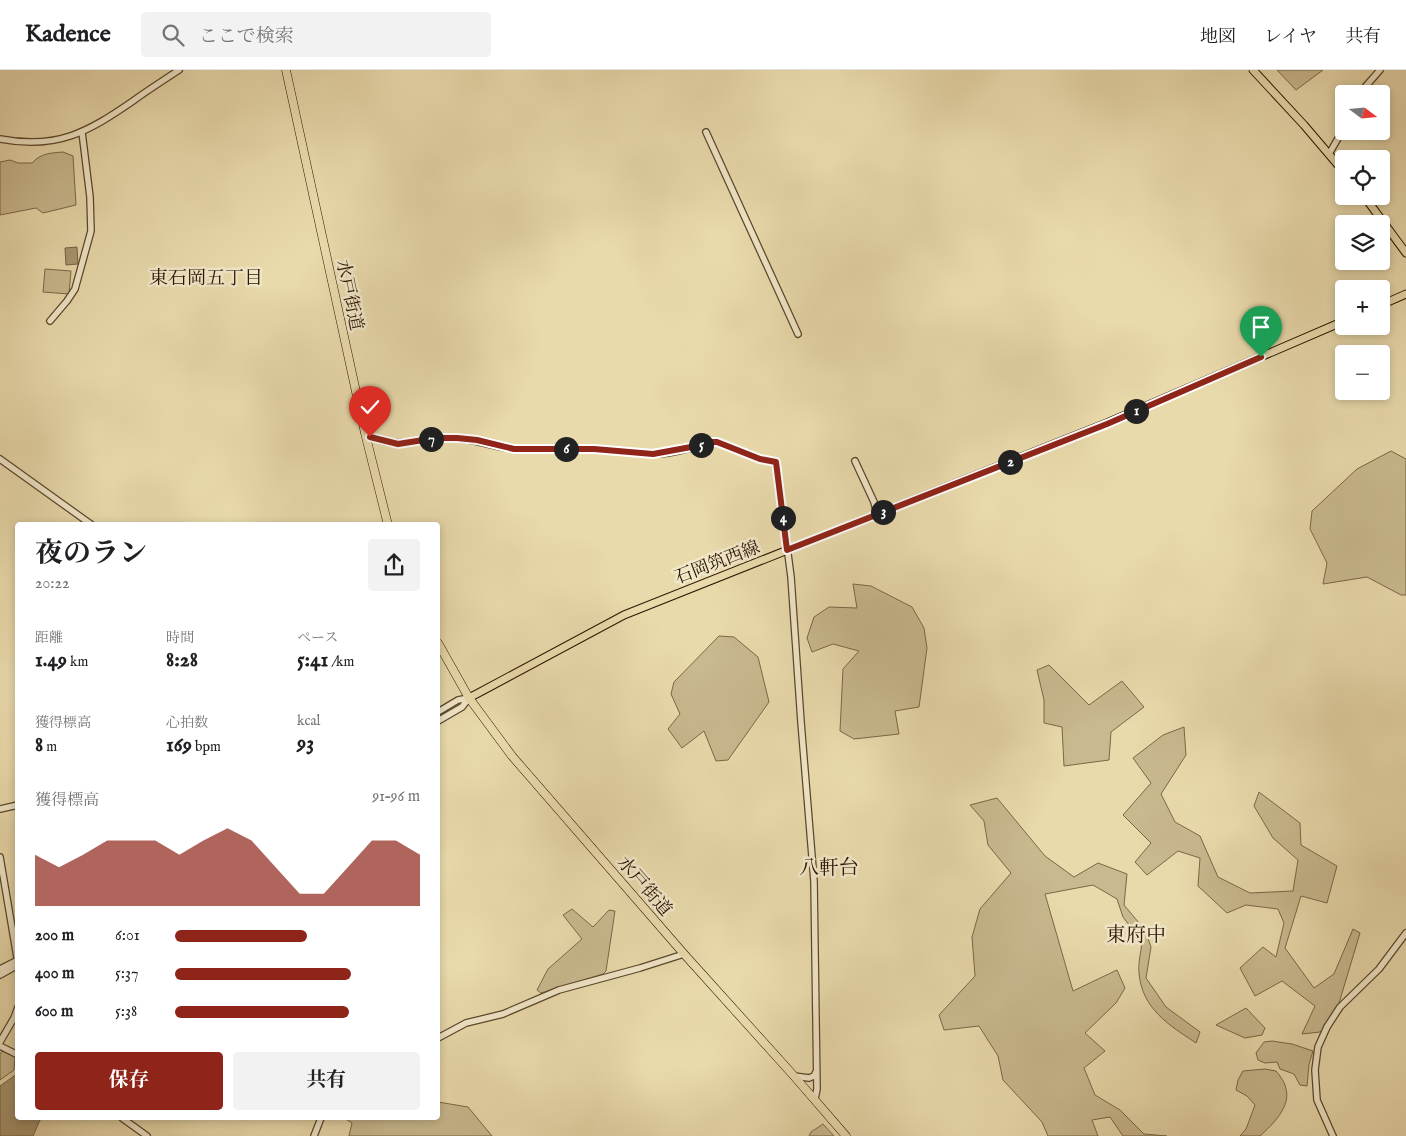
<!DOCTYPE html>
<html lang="ja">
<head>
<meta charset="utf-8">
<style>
	:root { --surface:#fff; --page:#f2f2f2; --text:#202124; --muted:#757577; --line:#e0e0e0; --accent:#8f2418 }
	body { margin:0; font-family:"IM FELL English","Noto Serif JP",serif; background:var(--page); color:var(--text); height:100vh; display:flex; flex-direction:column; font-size:19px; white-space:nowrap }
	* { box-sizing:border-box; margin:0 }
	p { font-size:16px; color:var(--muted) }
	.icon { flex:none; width:28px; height:28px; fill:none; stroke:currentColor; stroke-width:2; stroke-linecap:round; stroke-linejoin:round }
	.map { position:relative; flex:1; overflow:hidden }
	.sheet { position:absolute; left:15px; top:452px; width:425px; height:598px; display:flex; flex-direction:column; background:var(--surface); border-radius:5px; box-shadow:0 2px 8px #0003 }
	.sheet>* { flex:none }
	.needle { width:32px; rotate:106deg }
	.controls { position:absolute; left:1335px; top:15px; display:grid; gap:10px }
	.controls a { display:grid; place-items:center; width:55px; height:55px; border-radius:5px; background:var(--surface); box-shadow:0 2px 8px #0003; font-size:25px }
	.pin { position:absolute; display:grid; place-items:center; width:42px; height:42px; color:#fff; margin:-51px -21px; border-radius:50% 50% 50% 0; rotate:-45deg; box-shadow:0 0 5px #0007 }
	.pin .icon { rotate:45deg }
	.km { position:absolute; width:25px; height:25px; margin:-12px; border-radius:50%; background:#222; color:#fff; font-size:14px; line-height:25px; text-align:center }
	.round { display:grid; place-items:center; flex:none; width:52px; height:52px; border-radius:5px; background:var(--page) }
	.summary { display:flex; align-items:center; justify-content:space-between; height:85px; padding:0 20px }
	h1 { font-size:28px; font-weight:700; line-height:38px }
	.metrics { display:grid; grid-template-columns:repeat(3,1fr); gap:8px; height:85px; padding:5px 20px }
	.metrics div { display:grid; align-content:center }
	.metrics b { font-size:21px; font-weight:700 }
	.metrics small { font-size:14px; font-weight:400 }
	.metrics p { font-size:14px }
	.chart { height:140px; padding:10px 20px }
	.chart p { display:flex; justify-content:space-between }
	.chart svg { width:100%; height:90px; margin-top:5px; fill:var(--accent); opacity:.7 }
	.button { display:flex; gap:10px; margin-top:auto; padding:10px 20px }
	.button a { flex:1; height:58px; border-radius:5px; background:var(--accent); color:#fff; font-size:20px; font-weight:700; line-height:58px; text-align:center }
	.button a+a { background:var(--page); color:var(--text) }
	ul { padding:0 20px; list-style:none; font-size:16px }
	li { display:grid; grid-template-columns:80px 60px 1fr; align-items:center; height:38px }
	li i { height:12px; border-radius:6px; background:var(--accent) }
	header { display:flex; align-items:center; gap:30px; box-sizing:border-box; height:70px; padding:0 25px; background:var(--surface); border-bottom:1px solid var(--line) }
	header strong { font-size:24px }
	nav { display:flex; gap:28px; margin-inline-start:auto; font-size:18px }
	.search { width:350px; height:45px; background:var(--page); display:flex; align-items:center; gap:12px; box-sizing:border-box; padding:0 18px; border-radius:5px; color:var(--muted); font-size:19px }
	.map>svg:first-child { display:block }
	.green { fill:#c9b98f; stroke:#7a6748 }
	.water { fill:#a89772; stroke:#766344 }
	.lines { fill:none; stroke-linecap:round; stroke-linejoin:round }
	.minor-casing { stroke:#5a462b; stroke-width:8 }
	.major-casing { stroke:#2b1500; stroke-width:9 }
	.highway-casing { stroke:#2b1500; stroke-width:9 }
	.minor { stroke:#f1e7c9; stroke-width:5.5 }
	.major { stroke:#e9daac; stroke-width:7 }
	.highway { stroke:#e9daac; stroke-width:8 }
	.route-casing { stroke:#fff; stroke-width:10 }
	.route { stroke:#8f2418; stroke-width:6 }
	.labels { text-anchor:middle; stroke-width:5; stroke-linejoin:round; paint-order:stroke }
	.street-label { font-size:18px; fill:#2b1500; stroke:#f1e7c9 }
	.neighbourhood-label { font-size:19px; fill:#2b1500; stroke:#f1e7c9 }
	.quarter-label { font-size:20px; fill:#2b1500; stroke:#f1e7c9 }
</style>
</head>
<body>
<header>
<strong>Kadence</strong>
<div class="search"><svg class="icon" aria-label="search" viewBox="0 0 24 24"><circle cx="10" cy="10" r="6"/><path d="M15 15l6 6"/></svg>ここで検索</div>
<nav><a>地図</a><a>レイヤ</a><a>共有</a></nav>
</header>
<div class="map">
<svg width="1406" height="1066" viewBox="0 0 1406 1066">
	<rect width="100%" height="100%" fill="#e9daac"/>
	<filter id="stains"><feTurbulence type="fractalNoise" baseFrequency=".004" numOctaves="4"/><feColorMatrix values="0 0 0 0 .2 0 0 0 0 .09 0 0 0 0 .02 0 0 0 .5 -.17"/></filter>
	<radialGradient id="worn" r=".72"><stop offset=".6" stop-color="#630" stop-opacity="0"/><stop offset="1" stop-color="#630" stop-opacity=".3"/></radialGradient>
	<g class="green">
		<polygon points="1277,0 1323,0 1296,20"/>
		<path d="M 63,82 L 73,86 L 76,135 L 43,143 L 36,138 L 0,145 L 0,92 L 10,90 L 18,93 L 32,93 C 41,83 51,83 63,82 Z"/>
		<polygon points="45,199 71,201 69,224 43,222"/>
		<polygon points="1391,381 1406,389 1406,525 1401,525 1367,507 1323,514 1327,493 1310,459 1312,441 1357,399"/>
		<polygon points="853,514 871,516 912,537 924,558 927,578 919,637 895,641 899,664 854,669 840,661 843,599 859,581 833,574 812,582 807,568 814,547 829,537 857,538"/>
		<polygon points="719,566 734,567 758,587 769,632 728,690 716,691 704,661 682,678 668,659 680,644 671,624 674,612"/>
		<polygon points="1049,595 1089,635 1122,611 1144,637 1111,662 1109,690 1064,696 1062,657 1044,653 1044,630 1037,600"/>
		<polygon points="1184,657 1186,685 1161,724 1175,752 1200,766 1218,807 1250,823 1293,821 1298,790 1273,768 1254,736 1259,722 1300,753 1301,775 1337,796 1327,833 1301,826 1285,878 1314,918 1334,904 1353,859 1360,863 1334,950 1320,962 1302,964 1315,936 1282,911 1255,926 1240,898 1263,877 1276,887 1284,853 1278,839 1246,835 1227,843 1198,816 1200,788 1178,781 1147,805 1135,792 1151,773 1123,745 1151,713 1133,688 1163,665"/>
		<path d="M 997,728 L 1045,786 L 1074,807 L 1098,793 L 1127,804 L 1124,835 L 1145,860 L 1151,877 L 1146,908 L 1166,937 L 1200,962 L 1196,973 C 1169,955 1142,939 1139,903 C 1138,893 1141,882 1142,872 L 1123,847 L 1117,829 L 1093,815 L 1045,824 L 1073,921 L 1117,900 L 1125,918 L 1116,933 L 1085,963 L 1105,981 L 1084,998 L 1095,1025 L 1120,1040 L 1144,1064 L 1167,1066 L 1123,1066 L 1110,1047 L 1092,1050 L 1098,1066 L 1048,1066 L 1042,1052 L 1003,1010 L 998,986 L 979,956 L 944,960 L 939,945 L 975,906 L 972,867 L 980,839 L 1011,803 L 988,775 L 984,751 L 970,735 Z"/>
		<polygon points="572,839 593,857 609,840 615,841 606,901 603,904 541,923 537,920 548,899 582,869 563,845"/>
		<polygon points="1246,938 1265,958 1262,965 1245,968 1216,955"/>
		<polygon points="1272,971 1292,974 1313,981 1309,994 1307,1016 1300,1015 1294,1004 1280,999 1277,992 1265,993 1258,990 1256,983 1264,972"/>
		<polygon points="2,981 15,987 14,1000 0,1010 0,984"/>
		<path d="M 1265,999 L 1276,1001 C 1280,1006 1285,1012 1286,1019 C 1291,1037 1272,1055 1260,1066 L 1240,1066 L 1246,1059 L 1255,1035 L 1247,1026 L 1236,1020 L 1238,1010 L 1243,1001 Z"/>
		<polygon points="438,1032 468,1037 492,1066 349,1066 352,1053 344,1048 438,1048"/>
		<polygon points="823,1054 834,1066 809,1066 811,1062"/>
	</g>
	<g class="water">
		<polygon points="77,177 78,194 66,195 65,178"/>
		<polygon points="17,1004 18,1048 43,1048 40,1050 33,1066 0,1066 0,1016"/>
	</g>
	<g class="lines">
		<g class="minor-casing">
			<g id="minor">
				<polyline points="1359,24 1380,0"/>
				<polyline points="706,62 798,264"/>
				<path d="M 0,69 C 57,80 88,62 133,31 C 148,20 164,10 179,0"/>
				<polyline points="1329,84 1344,58"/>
				<polyline points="50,251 67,231 75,219 91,161 90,127 82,62"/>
				<path d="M 365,363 C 391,381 419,369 447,368 C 470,367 491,377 514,379 C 540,381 567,378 594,379 C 614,379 634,384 654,384 C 669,385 685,379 699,376 C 706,374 710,372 717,372 L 760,389 L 776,392 L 791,507 L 801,652 L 814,811 L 817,1019 L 815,1029"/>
				<polyline points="0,389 92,455"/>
				<polyline points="855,391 874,432 877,444"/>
				<polyline points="438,642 458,630 469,628"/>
				<polyline points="438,651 462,637 469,628"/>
				<polyline points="0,739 18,735"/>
				<polyline points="0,787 18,893"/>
				<polyline points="0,899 18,890"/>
				<polyline points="0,905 18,895"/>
				<polyline points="438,968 466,953 503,944 559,920 640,898 684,884"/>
				<polyline points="0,972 14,948 18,937"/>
				<polyline points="0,976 18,985"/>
				<polyline points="794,1006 809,1008 814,1006 816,1002"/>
				<polyline points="122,1048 147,1066"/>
				<polyline points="314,1066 321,1048"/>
				<polyline points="1333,1066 1317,1030 1315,1000 1318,977 1327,957 1340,937 1379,899 1406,863"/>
			</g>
		</g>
		<g class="major-casing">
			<g id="major">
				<polyline points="1253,0 1304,55 1344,102"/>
				<polyline points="1364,126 1406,183"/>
				<polyline points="1381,235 1406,224"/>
				<polyline points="469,628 624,545 1107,353 1344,251"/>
			</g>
		</g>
		<g class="highway-casing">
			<g id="highway">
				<polyline points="286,0 365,363 388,455"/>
				<polyline points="438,573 469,628 512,686 684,884 794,1006 846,1066"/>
			</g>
		</g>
		<use href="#minor" class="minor"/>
		<use href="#major" class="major"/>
		<use href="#highway" class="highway"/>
	</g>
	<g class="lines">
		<g class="route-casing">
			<polyline id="route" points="370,367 398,374 436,368 457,368 477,370 514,379 594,379 653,384 702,375 711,372 717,372 760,389 776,392 787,480 1107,354 1261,287"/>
		</g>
		<use href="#route" class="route"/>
	</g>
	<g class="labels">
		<g class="street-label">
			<text transform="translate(350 225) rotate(78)" y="6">水戸街道</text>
			<text transform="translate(717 492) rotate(-21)" y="6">石岡筑西線</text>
			<text transform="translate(645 816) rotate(49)" y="6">水戸街道</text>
		</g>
		<g class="neighbourhood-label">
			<text x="206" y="214">東石岡五丁目</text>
		</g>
		<g class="quarter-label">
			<text x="829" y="804">八軒台</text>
			<text x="1136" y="871">東府中</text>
		</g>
	</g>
	<rect width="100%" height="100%" filter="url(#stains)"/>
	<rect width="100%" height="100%" fill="url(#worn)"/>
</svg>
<div class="controls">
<a><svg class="needle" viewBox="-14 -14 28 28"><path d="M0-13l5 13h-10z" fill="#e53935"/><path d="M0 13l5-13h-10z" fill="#757577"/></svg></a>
<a><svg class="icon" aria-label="locate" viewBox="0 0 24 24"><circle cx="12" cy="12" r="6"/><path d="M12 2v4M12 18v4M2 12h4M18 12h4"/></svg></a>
<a><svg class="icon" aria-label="layers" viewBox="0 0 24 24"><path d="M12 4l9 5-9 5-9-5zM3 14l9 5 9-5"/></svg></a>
<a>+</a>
<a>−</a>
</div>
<div class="pin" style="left:1261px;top:287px;background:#1e9e55"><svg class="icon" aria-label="arrive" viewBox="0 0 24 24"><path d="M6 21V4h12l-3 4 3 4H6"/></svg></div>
<div class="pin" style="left:370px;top:367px;background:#d93025"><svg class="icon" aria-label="check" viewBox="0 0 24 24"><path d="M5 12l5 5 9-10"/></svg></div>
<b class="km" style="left:1136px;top:341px">1</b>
<b class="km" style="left:1010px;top:392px">2</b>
<b class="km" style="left:883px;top:442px">3</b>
<b class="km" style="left:783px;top:448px">4</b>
<b class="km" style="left:701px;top:375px">5</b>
<b class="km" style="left:566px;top:379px">6</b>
<b class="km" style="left:431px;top:369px">7</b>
<section class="sheet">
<div class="summary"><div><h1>夜のラン</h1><p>20:22</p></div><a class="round"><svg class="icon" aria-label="share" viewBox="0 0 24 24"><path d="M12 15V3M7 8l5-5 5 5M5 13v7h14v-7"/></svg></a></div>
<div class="metrics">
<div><p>距離</p><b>1.49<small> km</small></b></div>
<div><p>時間</p><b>8:28</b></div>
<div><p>ペース</p><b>5:41<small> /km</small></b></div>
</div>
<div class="metrics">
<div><p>獲得標高</p><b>8<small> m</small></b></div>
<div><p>心拍数</p><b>169<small> bpm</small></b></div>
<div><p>kcal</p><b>93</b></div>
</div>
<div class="chart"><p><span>獲得標高</span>91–96 m</p>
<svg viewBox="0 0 160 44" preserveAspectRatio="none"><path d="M0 44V19L10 25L20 19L30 12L40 12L50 12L60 19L70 12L80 6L90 12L100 25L110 38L120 38L130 25L140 12L150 12L160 19V44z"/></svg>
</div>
<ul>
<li><b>200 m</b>6:01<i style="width:54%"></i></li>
<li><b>400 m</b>5:37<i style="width:72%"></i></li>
<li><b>600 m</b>5:38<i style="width:71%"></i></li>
</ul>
<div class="button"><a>保存</a><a>共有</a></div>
</section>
</div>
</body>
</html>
